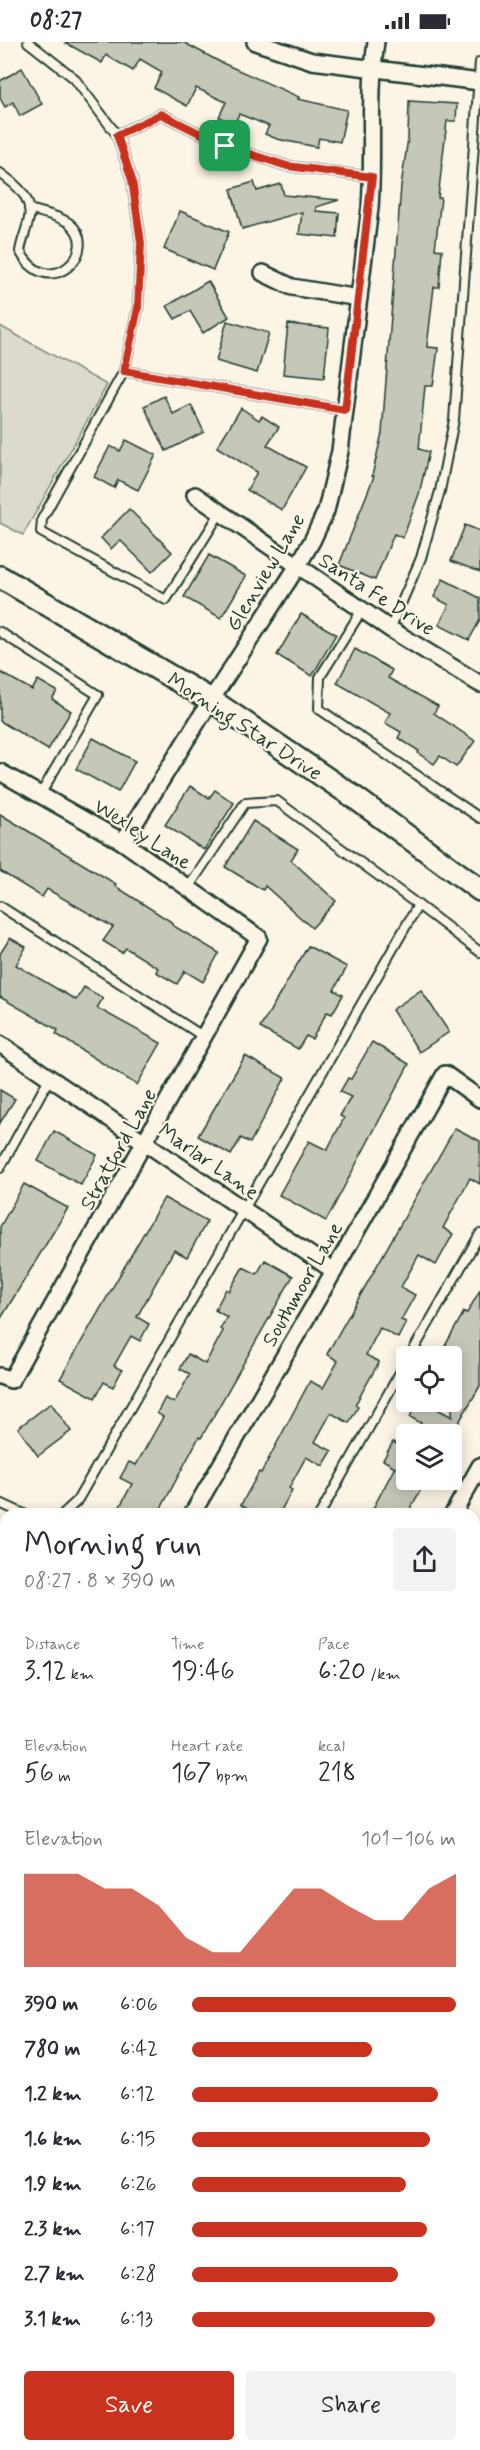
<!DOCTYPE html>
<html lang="en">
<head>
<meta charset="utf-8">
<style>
	:root { --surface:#fff; --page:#f2f2f3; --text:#2b2b33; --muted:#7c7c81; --accent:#c8321e }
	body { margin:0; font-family:Mynerve,sans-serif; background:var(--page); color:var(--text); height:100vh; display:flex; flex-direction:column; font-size:22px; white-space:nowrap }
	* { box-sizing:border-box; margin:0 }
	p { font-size:20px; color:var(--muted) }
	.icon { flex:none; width:33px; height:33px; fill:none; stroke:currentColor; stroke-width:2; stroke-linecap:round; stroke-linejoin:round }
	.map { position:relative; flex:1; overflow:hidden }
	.panel { position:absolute; left:0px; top:1466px; width:480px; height:944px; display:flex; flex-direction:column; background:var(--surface); border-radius:18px 18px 0 0; box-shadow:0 3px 15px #0003 }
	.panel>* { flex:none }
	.buttons { position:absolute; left:396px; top:1304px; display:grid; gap:12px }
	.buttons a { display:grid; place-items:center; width:66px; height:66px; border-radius:6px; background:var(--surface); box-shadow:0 3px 15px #0003; font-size:30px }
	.pin { position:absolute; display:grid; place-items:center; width:51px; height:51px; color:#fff; margin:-26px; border-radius:12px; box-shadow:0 3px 9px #0006 }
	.round { display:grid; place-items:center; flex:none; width:63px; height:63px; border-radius:6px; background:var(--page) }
	.headline { display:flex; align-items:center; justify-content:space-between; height:102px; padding:0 24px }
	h1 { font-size:33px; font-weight:600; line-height:45px }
	.metrics { display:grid; grid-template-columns:repeat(3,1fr); gap:9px; height:102px; padding:6px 24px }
	.metrics div { display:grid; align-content:center }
	.metrics b { font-size:26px; font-weight:600 }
	.metrics small { font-size:16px; font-weight:400 }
	.metrics p { font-size:16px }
	.chart { height:168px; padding:12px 24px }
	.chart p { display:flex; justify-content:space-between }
	.chart svg { width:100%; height:108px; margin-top:6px; fill:var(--accent); opacity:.7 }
	.cta { display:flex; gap:12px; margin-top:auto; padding:12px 24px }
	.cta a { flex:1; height:69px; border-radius:6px; background:var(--accent); color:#fff; font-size:24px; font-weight:600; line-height:69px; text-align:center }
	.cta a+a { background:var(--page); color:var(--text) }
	ul { padding:0 24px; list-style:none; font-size:20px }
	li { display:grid; grid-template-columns:96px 72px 1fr; align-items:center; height:45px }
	li i { height:15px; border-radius:8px; background:var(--accent) }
	.status { display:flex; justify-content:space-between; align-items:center; height:42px; padding:0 30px; background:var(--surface); direction:ltr }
	.status svg { height:16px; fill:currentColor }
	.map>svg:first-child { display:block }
	.green { fill:#dcdacc; stroke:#7e8c80; stroke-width:1.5 }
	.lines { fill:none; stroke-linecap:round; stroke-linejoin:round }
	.stream { stroke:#758479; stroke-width:5 }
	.building { fill:#c5c7b9; stroke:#1f3d34; stroke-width:1.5 }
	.lane-casing { stroke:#1f3d34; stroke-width:12 }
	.street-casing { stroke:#1f3d34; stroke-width:20 }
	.secondary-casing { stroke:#1f3d34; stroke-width:26 }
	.lane { stroke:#fcf5e5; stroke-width:8 }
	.street { stroke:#fcf5e5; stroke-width:15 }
	.secondary { stroke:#fcf5e5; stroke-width:21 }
	.route-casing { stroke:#fff; stroke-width:12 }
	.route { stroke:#c8321e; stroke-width:8 }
	.labels { text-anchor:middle; stroke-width:4.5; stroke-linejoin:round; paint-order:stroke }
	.street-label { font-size:21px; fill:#1f3d34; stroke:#fcf5e5 }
</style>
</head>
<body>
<div class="status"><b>08:27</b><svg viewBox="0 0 49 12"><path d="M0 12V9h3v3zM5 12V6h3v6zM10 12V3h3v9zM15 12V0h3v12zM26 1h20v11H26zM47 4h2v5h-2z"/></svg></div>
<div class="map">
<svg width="480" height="2408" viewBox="0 0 480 2408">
	<rect width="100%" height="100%" fill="#fcf5e5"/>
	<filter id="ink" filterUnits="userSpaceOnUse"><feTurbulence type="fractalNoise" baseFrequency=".0167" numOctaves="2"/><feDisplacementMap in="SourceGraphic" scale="12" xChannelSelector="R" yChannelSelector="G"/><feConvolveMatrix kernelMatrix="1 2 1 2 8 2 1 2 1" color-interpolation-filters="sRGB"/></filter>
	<g filter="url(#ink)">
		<g class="green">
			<polygon points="0,284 107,343 23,493 0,481"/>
			<polygon points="480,2317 480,2374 474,2375 474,2319"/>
		</g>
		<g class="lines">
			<polyline class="stream" points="474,2348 480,2348"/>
		</g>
		<g class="building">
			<polygon points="64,0 183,0 220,20 299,55 298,57 347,68 340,100 319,96 317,105 277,97 265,92 269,84 239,72 234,83 219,75 226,60 196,46 187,64 154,46 162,30 140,17 133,29 106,13 102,21"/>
			<polygon points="22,26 42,62 20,74 13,60 5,65 0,56 0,39"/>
			<polygon points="409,59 457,62 456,79 447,79 438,156 441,156 435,207 442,208 439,245 434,245 427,305 438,306 433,344 425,344 419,407 429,410 419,452 403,496 394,492 375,538 339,523 374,434 372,434 382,391 401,144 408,96"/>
			<polygon points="254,140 257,149 281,142 284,153 339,158 316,165 316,169 339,171 337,196 299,192 302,170 242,187 231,147"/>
			<polygon points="180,169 229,190 213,228 164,207"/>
			<polygon points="208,239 229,275 203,291 190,269 175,277 167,264"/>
			<polygon points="227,279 269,291 257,331 216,319"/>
			<polygon points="288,282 329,286 324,336 283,332"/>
			<polygon points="164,354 173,372 191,363 204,390 166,409 144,364"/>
			<polygon points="241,366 259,378 262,374 279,385 267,403 306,425 282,468 247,448 257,430 217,405"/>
			<polygon points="126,398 156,413 138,448 118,438 114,446 94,435 110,404 120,409"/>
			<polygon points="129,467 172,510 152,530 120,498 111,507 101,496"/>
			<polygon points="465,483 480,489 480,530 451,519"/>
			<polygon points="209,513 246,534 221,576 184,555"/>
			<polygon points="443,537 480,556 480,578 469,598 439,583 449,563 434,555"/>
			<polygon points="301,572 336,592 312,634 277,613"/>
			<polygon points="355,607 392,628 388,636 438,664 434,671 475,699 456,725 440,714 434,722 418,711 419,709 398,696 401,690 385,681 390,671 337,641"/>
			<polygon points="0,630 32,648 38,638 57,649 52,657 71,669 48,708 0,679"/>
			<polygon points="93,696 135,719 118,750 76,727"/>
			<polygon points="190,744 209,756 215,748 234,761 204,808 165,783"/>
			<polygon points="0,772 116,842 115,844 173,881 172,883 219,911 203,940 185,929 177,942 156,930 158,926 126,906 122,911 103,899 113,885 47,847 42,855 0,829"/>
			<polygon points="253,779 298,807 291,818 336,859 312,886 265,844 263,848 225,825"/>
			<polygon points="10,896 26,905 16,923 76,958 84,945 103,956 97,966 161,1001 137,1043 56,992 58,988 0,955 0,912"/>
			<polygon points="308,904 347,925 334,948 343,953 332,972 327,970 312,997 306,994 298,1007 260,986"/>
			<polygon points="421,948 449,990 419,1010 392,968"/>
			<polygon points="372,1000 409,1022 326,1179 279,1153 309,1099 327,1108 344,1076 340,1074 351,1055 340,1050 348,1036 351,1037"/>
			<polygon points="245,1014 285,1036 250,1101 241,1096 231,1113 198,1094"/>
			<polygon points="0,1048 15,1057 0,1081"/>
			<polygon points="455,1086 480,1099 480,1142 470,1136 443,1186 453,1192 436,1223 419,1213 401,1245 415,1253 401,1278 406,1280 398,1296 380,1286 366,1313 379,1320 355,1363 358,1365 349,1381 331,1371 315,1400 332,1409 323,1424 306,1415 289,1446 292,1448 279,1472 256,1472 241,1463 259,1430 261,1431 310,1339 323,1346 338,1319 327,1312"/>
			<polygon points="54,1089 97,1113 81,1143 38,1119"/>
			<polygon points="24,1142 68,1166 0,1278 0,1185"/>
			<polygon points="164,1156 207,1179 187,1215 174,1208 137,1275 149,1282 140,1299 131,1294 114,1324 122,1328 113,1345 104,1340 95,1356 60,1337"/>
			<polygon points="265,1218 293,1234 201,1396 199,1395 158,1472 116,1472 132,1442 120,1436 129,1420 136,1423 163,1375 157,1371 165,1356 174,1361 190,1332 180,1327 188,1312 205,1322 223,1289 220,1287 227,1275 215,1268 226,1247 229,1249 243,1225 257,1232"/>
			<polygon points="480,1248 480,1344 452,1392 415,1392 421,1381 410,1375 418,1359 423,1359 452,1375 452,1307 445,1304 464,1270 467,1271"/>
			<polygon points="51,1361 71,1389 38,1414 18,1386"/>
			<polygon points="393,1400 406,1407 406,1405 406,1437 427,1437 407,1472 370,1472 395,1425 383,1418"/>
		</g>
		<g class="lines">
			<g class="lane-casing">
				<g id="lane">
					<polyline points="28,0 74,36 117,93 161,72 225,104 287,124 372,135"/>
					<polyline points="117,93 132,138 141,201 138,266 124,329 42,477 41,490 166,558 220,471"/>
					<path d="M 0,131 C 15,142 33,155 29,176 C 27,187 22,197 20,209 C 48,262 103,208 69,181 C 58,173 42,171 29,167"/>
					<polyline points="124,329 345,368"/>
					<polyline points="362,568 320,635 319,667 480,776"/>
					<polyline points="390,587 421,516 440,449 454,378 480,20"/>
					<polyline points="0,590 98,653 40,753"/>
					<polyline points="188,846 245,761 277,759 418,863"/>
					<polyline points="0,864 204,995"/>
					<polyline points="0,1126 50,1035"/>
					<polyline points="410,1314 480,1192"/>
					<polyline points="0,1461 24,1472"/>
					<polyline points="63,1472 77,1459 418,863 480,910"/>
					<polyline points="320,1472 406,1320"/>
					<polyline points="474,1638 480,1628"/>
					<polyline points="0,1690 6,1691"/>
					<polyline points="474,1870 480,1873"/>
					<polyline points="0,1915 6,1914"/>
					<polyline points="474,2116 480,2119"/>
					<polyline points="0,2405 5,2408"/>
				</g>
			</g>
			<g class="street-casing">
				<g id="street">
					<polyline points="255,0 312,19 480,40"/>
					<polyline points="263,231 292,245 359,256"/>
					<polyline points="195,453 390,587 480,642"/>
					<polyline points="0,730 123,800 259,896 11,1338 0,1334"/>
					<path d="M 123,800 L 211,658 L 297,525 L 312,499 L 326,469 L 340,409 L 370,166 C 374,110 368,55 376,0"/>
					<polyline points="0,1002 334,1229"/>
					<polyline points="192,1472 334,1229 445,1032 480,1057"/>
					<polyline points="453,1472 480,1424"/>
					<polyline points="0,1581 6,1582"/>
					<polyline points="0,1801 6,1801"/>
					<polyline points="474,1847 480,1841"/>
					<polyline points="474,1994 480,1998"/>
					<polyline points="0,2218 6,2203"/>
					<polyline points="474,2239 480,2228"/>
					<polyline points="0,2288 6,2291"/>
					<polyline points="220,2403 229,2408"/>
				</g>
			</g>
			<g class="secondary-casing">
				<polyline id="secondary" points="0,535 211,658 354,755 480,848"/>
			</g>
			<use href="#lane" class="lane"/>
			<use href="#street" class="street"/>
			<use href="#secondary" class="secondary"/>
		</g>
	</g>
	<g class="lines" filter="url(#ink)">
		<g class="route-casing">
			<polygon id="route" points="161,72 225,104 287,124 372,135 345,368 124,329 138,266 141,201 132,138 117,93"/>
		</g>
		<use href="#route" class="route"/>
	</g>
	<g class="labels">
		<g class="street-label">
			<text transform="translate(265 530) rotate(-59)" y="7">Glenview Lane</text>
			<text transform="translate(377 552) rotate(33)" y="7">Santa Fe Drive</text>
			<text transform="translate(245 684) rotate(33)" y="7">Morning Star Drive</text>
			<text transform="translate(143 792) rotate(33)" y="7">Wexley Lane</text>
			<text transform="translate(118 1107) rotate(-61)" y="7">Stratford Lane</text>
			<text transform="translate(209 1119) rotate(35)" y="7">Marlar Lane</text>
			<text transform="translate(302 1242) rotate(-60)" y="7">Southmoor Lane</text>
		</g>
	</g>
</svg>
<div class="buttons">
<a><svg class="icon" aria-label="locate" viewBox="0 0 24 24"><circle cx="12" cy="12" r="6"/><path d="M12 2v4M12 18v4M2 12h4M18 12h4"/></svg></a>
<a><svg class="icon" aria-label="layers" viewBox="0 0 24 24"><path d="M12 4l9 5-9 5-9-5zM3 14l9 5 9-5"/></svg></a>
</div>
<div class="pin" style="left:225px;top:104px;background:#1e9e55"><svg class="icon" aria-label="arrive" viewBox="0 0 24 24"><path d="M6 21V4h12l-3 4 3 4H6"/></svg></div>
<section class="panel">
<div class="headline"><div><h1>Morning run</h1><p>08:27 · 8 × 390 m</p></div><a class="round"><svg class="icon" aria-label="share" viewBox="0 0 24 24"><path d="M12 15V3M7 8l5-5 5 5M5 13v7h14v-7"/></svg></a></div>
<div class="metrics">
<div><p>Distance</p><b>3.12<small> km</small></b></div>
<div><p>Time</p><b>19:46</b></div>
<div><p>Pace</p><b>6:20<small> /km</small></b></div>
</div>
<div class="metrics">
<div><p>Elevation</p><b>56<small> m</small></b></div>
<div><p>Heart rate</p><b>167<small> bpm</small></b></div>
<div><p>kcal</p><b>218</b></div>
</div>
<div class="chart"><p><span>Elevation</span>101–106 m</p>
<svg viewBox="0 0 160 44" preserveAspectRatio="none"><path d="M0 44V6L10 6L20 6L30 12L40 12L50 19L60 32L70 38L80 38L90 25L100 12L110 12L120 19L130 25L140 25L150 12L160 6V44z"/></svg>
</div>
<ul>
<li><b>390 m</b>6:06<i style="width:100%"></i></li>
<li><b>780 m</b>6:42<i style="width:68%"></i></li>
<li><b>1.2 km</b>6:12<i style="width:93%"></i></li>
<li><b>1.6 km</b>6:15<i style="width:90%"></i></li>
<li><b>1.9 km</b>6:26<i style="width:81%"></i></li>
<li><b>2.3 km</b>6:17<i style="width:89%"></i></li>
<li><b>2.7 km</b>6:28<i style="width:78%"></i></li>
<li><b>3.1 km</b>6:13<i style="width:92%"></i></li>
</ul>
<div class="cta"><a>Save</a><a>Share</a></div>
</section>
</div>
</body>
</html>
